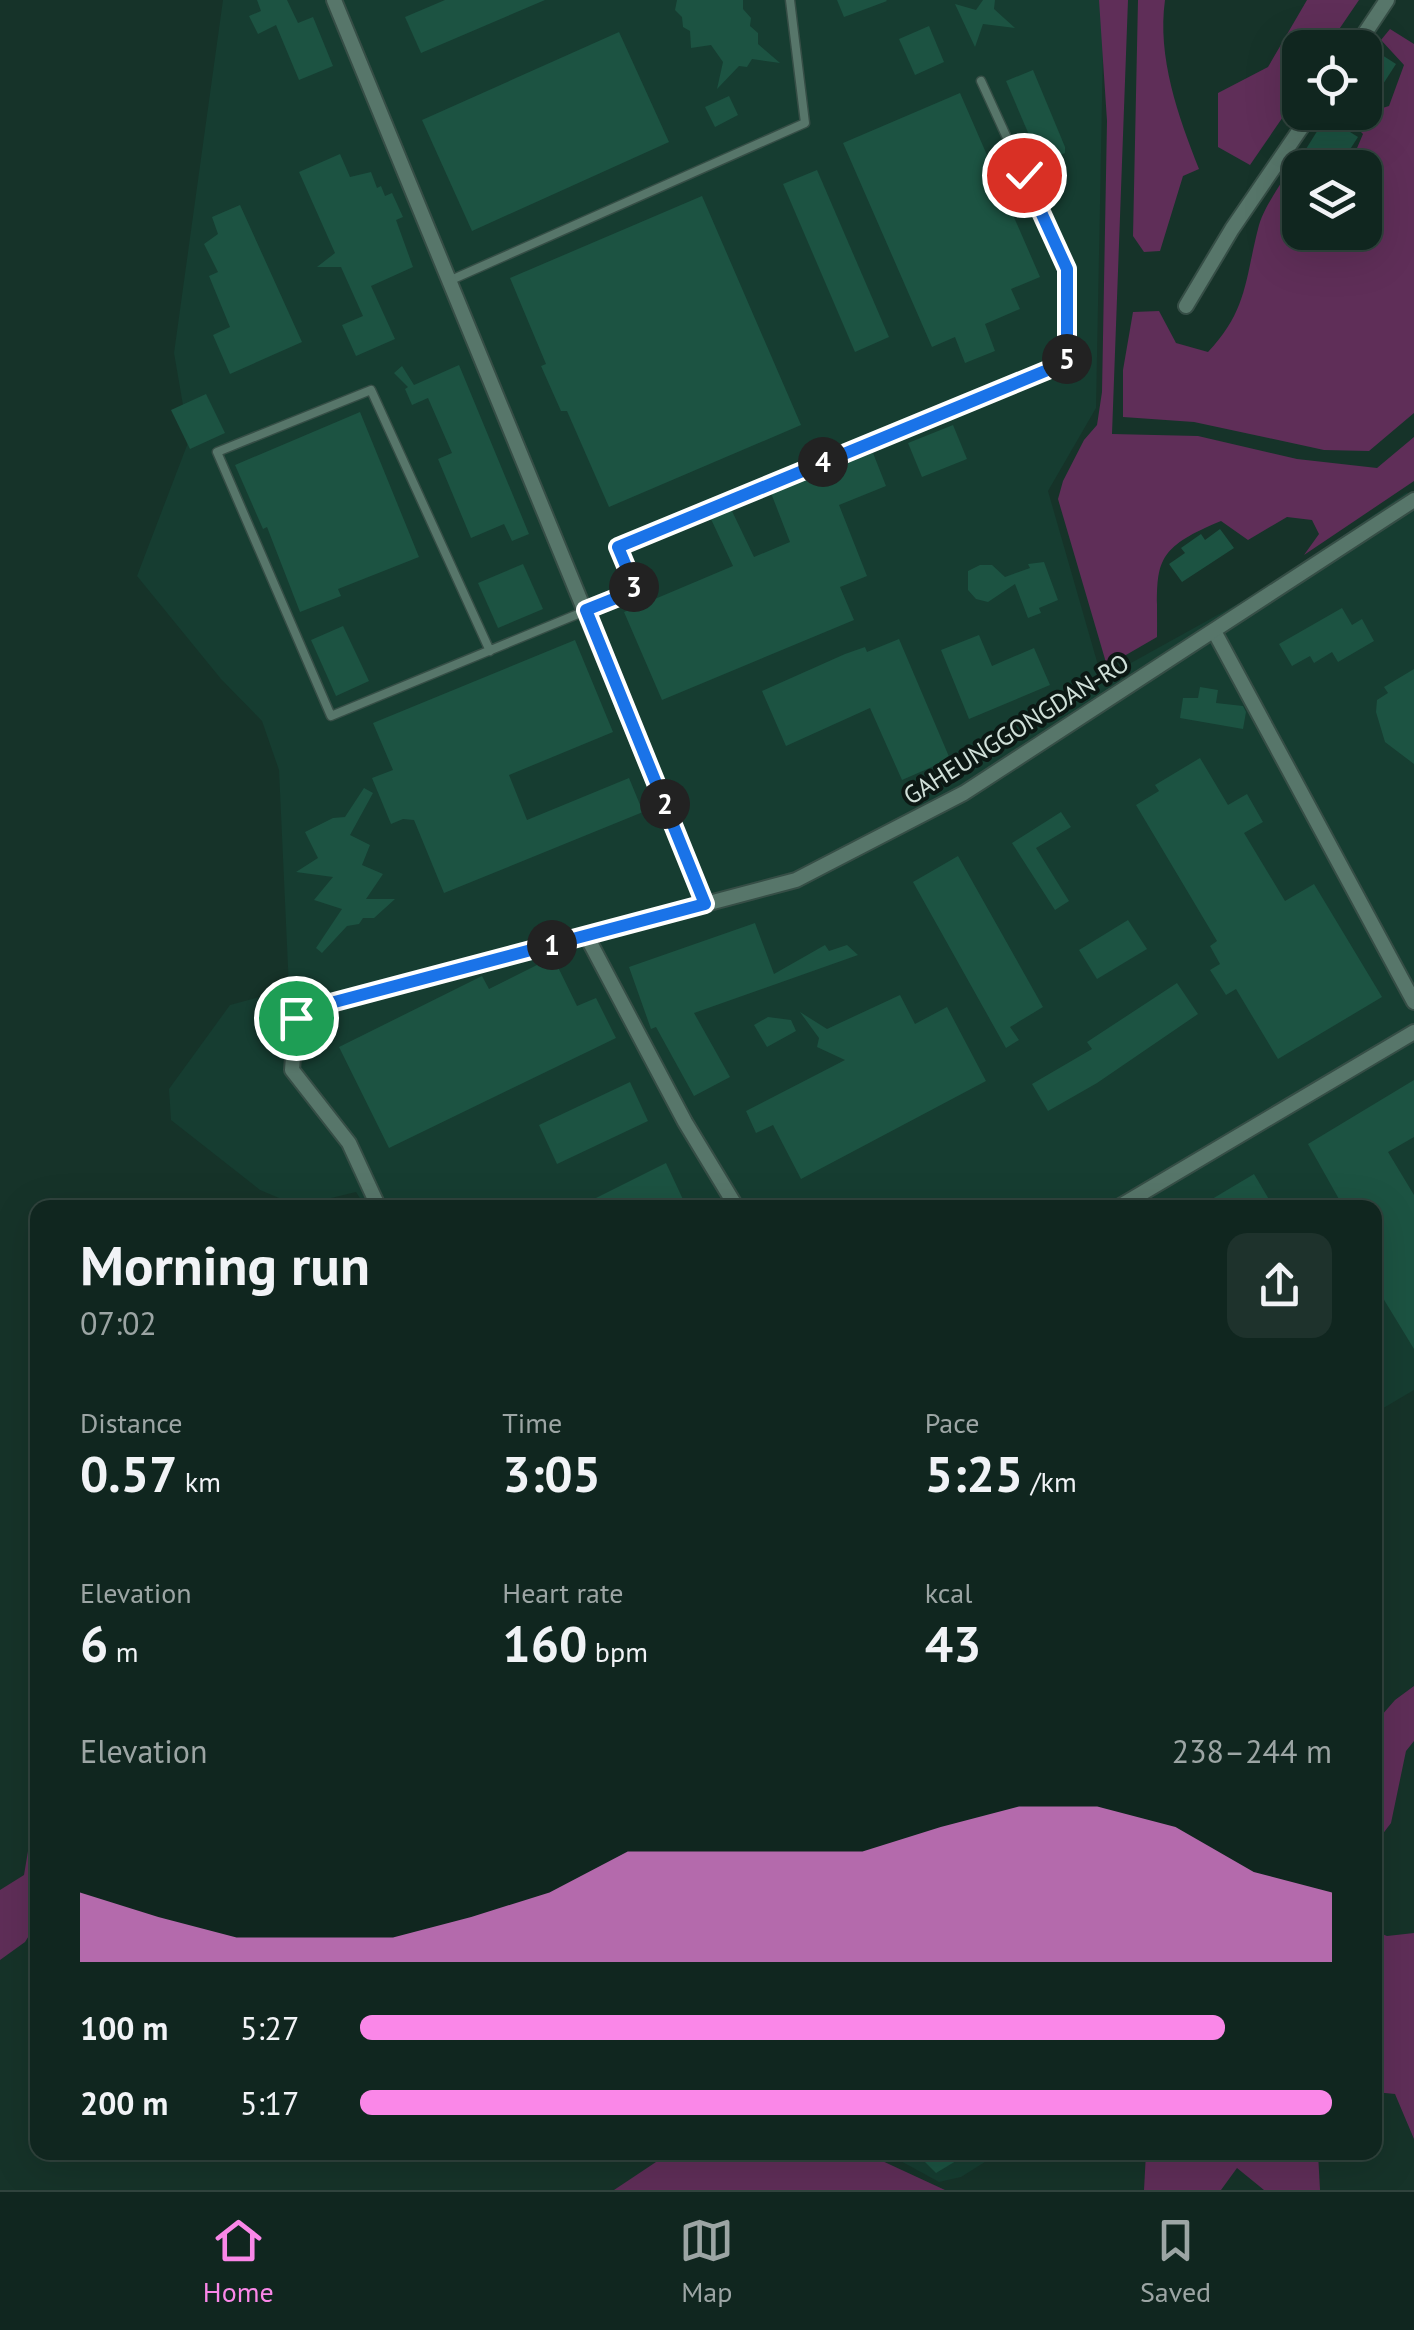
<!DOCTYPE html>
<html lang="en">
<head>
<meta charset="utf-8">
<style>
	:root { --surface:#10261f; --page:#1e322c; --text:#f1f3f6; --muted:#9ca5a4; --line:#30433d; --accent:#fa87e8 }
	body { margin:0; font-family:"PT Sans",sans-serif; background:var(--page); color:var(--text); height:100vh; display:flex; flex-direction:column; font-size:38px; white-space:nowrap }
	* { box-sizing:border-box; margin:0 }
	p { font-size:32px; color:var(--muted) }
	.icon { flex:none; width:55px; height:55px; fill:none; stroke:currentColor; stroke-width:2; stroke-linecap:round; stroke-linejoin:round }
	.map { position:relative; flex:1; overflow:hidden }
	.details { position:absolute; left:30px; top:1200px; width:1352px; height:960px; display:flex; flex-direction:column; background:var(--surface); border-radius:20px; box-shadow:0 10px 40px #0002,0 0 0 2px var(--line) }
	.details>* { flex:none }
	.controls { position:absolute; left:1282px; top:30px; display:grid; gap:20px }
	.controls a { display:grid; place-items:center; width:100px; height:100px; border-radius:20px; background:var(--surface); box-shadow:0 10px 40px #0002,0 0 0 2px var(--line); font-size:50px }
	.pin { position:absolute; display:grid; place-items:center; width:85px; height:85px; color:#fff; margin:-42px; border:5px solid #fff; border-radius:50%; box-shadow:0 2px 10px #0007 }
	.km { position:absolute; width:50px; height:50px; margin:-25px; border-radius:50%; background:#222; color:#fff; font-size:28px; line-height:50px; text-align:center }
	.round { display:grid; place-items:center; flex:none; width:105px; height:105px; border-radius:20px; background:var(--page) }
	.overview { display:flex; align-items:center; justify-content:space-between; height:170px; padding:0 50px }
	h1 { font-size:55px; font-weight:600; line-height:75px }
	.stats { display:grid; grid-template-columns:repeat(3,1fr); gap:15px; height:170px; padding:10px 50px }
	.stats div { display:grid; align-content:center }
	.stats b { font-size:50px; font-weight:600 }
	.stats small { font-size:28px; font-weight:400 }
	.stats p { font-size:28px }
	.chart { height:280px; padding:20px 50px }
	.chart p { display:flex; justify-content:space-between }
	.chart svg { width:100%; height:180px; margin-top:10px; fill:var(--accent); opacity:.7 }
	ul { padding:0 50px; list-style:none; font-size:32px }
	li { display:grid; grid-template-columns:160px 120px 1fr; align-items:center; height:75px }
	li i { height:25px; border-radius:12px; background:var(--accent) }
	.dock { display:flex; justify-content:space-around; align-items:center; height:140px; border-top:2px solid var(--line); background:var(--surface); font-size:28px; color:var(--muted) }
	.dock a { display:grid; justify-items:center; gap:5px }
	.dock .active { color:var(--accent) }
	.map>svg:first-child { display:block }
	.built { fill:#163d31 }
	.green { fill:#5f2e58 }
	.building { fill:#1c5342 }
	.lines { fill:none; stroke-linecap:round; stroke-linejoin:round }
	.lane-casing { stroke:#364e46; stroke-width:11 }
	.street-casing { stroke:#364e46; stroke-width:18 }
	.lane { stroke:#57766a; stroke-width:8 }
	.street { stroke:#57766a; stroke-width:14 }
	.route-casing { stroke:#fff; stroke-width:20 }
	.route { stroke:#1a73e8; stroke-width:12 }
	.labels { text-anchor:middle; stroke-width:8; stroke-linejoin:round; paint-order:stroke }
	.street-label { font-size:25px; fill:#d0e0d9; stroke:#0c1814 }
</style>
</head>
<body>
<div class="map">
<svg width="1414" height="2190" viewBox="0 0 1414 2190">
	<rect width="100%" height="100%" fill="#163329"/>
	<g class="built">
		<polygon points="223,0 1104,0 1096,408 1048,491 1102,679 1268,587 1407,492 1414,503 1414,1390 1375,1413 1375,1208 366,1208 356,1192 298,1206 260,1190 171,1120 169,1089 230,1005 289,989 279,770 262,721 221,679 137,576 189,440 174,353"/>
		<polygon points="886,2153 999,2153 961,2177 939,2182"/>
	</g>
	<g class="green">
		<path d="M 1099,0 L 1128,0 L 1112,434 L 1198,436 L 1297,459 L 1377,468 L 1414,437 L 1414,481 L 1304,555 L 1319,534 L 1312,520 L 1287,517 L 1248,540 L 1221,521 C 1148,551 1158,565 1157,637 L 1107,666 L 1058,499 L 1063,481 L 1084,440 L 1097,425 L 1102,392 L 1107,121 Z"/>
		<path d="M 1138,0 L 1165,0 C 1157,57 1178,116 1199,169 L 1183,176 L 1160,251 L 1144,252 L 1133,236 Z"/>
		<polygon points="1307,0 1359,0 1327,47 1300,48 1300,92 1250,165 1218,147 1218,93 1268,67"/>
		<path d="M 1390,29 L 1414,44 L 1414,413 L 1369,451 L 1324,450 L 1194,422 L 1123,417 L 1123,370 L 1133,312 L 1159,311 L 1176,343 L 1208,352 C 1247,311 1245,280 1258,229 C 1263,207 1281,185 1292,165 L 1300,172 L 1300,232 L 1365,232 L 1365,168 L 1349,167 L 1363,134 L 1342,113 L 1365,112 L 1365,100 L 1379,109 L 1389,106 L 1404,65 L 1381,40 Z"/>
		<polygon points="1414,1686 1414,1741 1406,1751 1391,1823 1375,1844 1375,1723 1395,1700"/>
		<polygon points="37,1797 37,1923 25,1942 0,1960 0,1890 24,1875"/>
		<polygon points="1375,1931 1387,1936 1414,1933 1414,2139 1395,2094 1375,2092"/>
		<polygon points="663,2152 865,2153 945,2190 614,2190 659,2160"/>
		<polygon points="1146,2153 1318,2153 1320,2190 1264,2190 1237,2168 1221,2190 1144,2190"/>
	</g>
	<g class="building">
		<polygon points="257,0 287,0 298,23 313,17 333,66 299,80 276,25 258,34 249,16 261,11"/>
		<polygon points="445,0 545,0 421,53 405,17"/>
		<polygon points="677,0 743,0 743,9 751,18 750,26 758,33 758,44 780,63 752,59 747,67 739,66 717,89 723,62 711,45 691,48 690,31 683,27 682,17 675,10"/>
		<polygon points="837,0 886,0 887,1 844,17"/>
		<polygon points="983,0 995,0 994,9 1015,28 983,24 975,47 955,4 976,10"/>
		<polygon points="929,26 944,62 915,75 899,39"/>
		<polygon points="619,32 669,142 472,231 422,120"/>
		<polygon points="1371,48 1396,64 1376,95 1365,88 1365,58"/>
		<polygon points="1033,70 1065,147 1065,153 1041,163 1006,81"/>
		<polygon points="960,93 1040,277 1011,289 1020,309 985,324 995,351 965,363 955,337 932,347 843,143"/>
		<polygon points="729,96 738,115 715,127 705,107"/>
		<polygon points="1326,117 1358,137 1338,168 1317,168 1301,157"/>
		<polygon points="340,154 350,177 371,172 377,188 381,186 385,196 392,193 403,217 396,220 413,267 371,286 395,339 356,356 342,325 363,316 341,267 317,267 335,253 299,172"/>
		<polygon points="817,170 889,337 855,352 783,184"/>
		<polygon points="702,196 801,425 609,507 567,411 561,411 541,366 546,364 510,278"/>
		<polygon points="240,205 302,342 230,374 213,335 230,327 209,276 218,272 204,244 218,234 212,217"/>
		<polygon points="459,365 529,534 512,541 504,524 471,538 438,459 452,453 428,398 412,405 405,389 408,387 394,373 402,366 414,385"/>
		<polygon points="206,394 225,433 190,449 171,410"/>
		<polygon points="360,412 419,557 338,589 341,596 300,612 267,527 263,529 235,465"/>
		<polygon points="953,425 967,459 922,477 908,443"/>
		<polygon points="873,453 886,486 839,505 867,576 840,587 854,620 662,700 624,612 733,566 710,517 731,509 754,557 790,542 771,493"/>
		<polygon points="1220,529 1234,548 1182,582 1169,564 1185,553 1181,548 1201,534 1205,540"/>
		<polygon points="1044,562 1058,600 1039,608 1041,613 1028,618 1015,584 988,602 976,599 968,590 968,571 980,565 992,565 1005,577 1030,568 1028,564"/>
		<polygon points="523,564 543,609 498,628 478,583"/>
		<polygon points="1342,608 1352,625 1362,619 1374,641 1338,662 1332,652 1314,663 1310,656 1292,666 1279,644"/>
		<polygon points="343,626 369,681 336,696 311,640"/>
		<polygon points="979,635 992,666 1034,648 1050,685 969,719 941,650"/>
		<polygon points="899,639 950,759 902,780 870,708 786,746 762,691 845,654 865,647 867,652"/>
		<polygon points="575,640 613,732 509,775 527,820 629,778 643,812 444,893 414,820 403,819 391,824 372,778 393,770 373,723"/>
		<polygon points="1414,669 1414,764 1385,742 1376,712 1377,700 1388,693 1384,687"/>
		<polygon points="1200,687 1218,690 1216,703 1243,706 1246,712 1243,729 1180,718 1183,698 1198,698"/>
		<polygon points="1200,758 1228,805 1247,794 1263,822 1244,833 1285,901 1314,884 1382,997 1278,1059 1236,989 1226,995 1210,970 1220,964 1210,946 1217,941 1136,805 1159,791 1155,785"/>
		<polygon points="364,788 373,793 350,835 370,845 362,865 383,874 366,899 395,899 374,918 363,918 359,924 347,926 322,953 316,948 342,909 314,900 333,877 296,872 318,858 305,832 333,818 345,817"/>
		<polygon points="1061,812 1071,827 1036,848 1069,901 1055,910 1012,843"/>
		<polygon points="958,856 1043,1007 1010,1027 1019,1040 1006,1048 913,882"/>
		<polygon points="1128,920 1147,949 1097,979 1079,950"/>
		<polygon points="755,923 774,974 825,945 829,951 847,945 858,955 694,1013 730,1077 694,1096 656,1027 651,1029 629,967"/>
		<polygon points="553,957 577,1006 596,998 616,1038 389,1148 339,1047 482,976 489,989"/>
		<polygon points="1177,983 1198,1014 1097,1083 1048,1111 1032,1084 1092,1049 1087,1042"/>
		<polygon points="900,995 915,1024 947,1007 986,1081 801,1179 773,1125 756,1133 746,1111 845,1060 817,1047 819,1038 800,1012 827,1029"/>
		<polygon points="768,1017 791,1020 796,1031 767,1047 754,1025"/>
		<polygon points="1414,1080 1414,1137 1388,1152 1414,1195 1414,1349 1375,1285 1375,1208 1344,1208 1308,1144"/>
		<polygon points="630,1082 648,1121 557,1164 539,1125"/>
		<polygon points="666,1163 687,1208 576,1208"/>
		<polygon points="1254,1174 1274,1208 1197,1208"/>
		<polygon points="915,2152 971,2152 936,2173"/>
	</g>
	<g class="lines">
		<g class="lane-casing">
			<g id="lane">
				<polyline points="451,280 805,123 790,0"/>
				<polyline points="490,651 371,390 217,452 331,716 636,590 618,547 1067,362 1067,269 981,81"/>
			</g>
		</g>
		<g class="street-casing">
			<g id="street">
				<polyline points="334,0 705,904"/>
				<polyline points="1355,48 1387,0"/>
				<polyline points="1186,306 1232,229 1312,112"/>
				<polyline points="1214,631 1414,1002"/>
				<polyline points="586,935 685,1122 737,1208"/>
				<polyline points="379,1208 349,1143 292,1070 296,1018 327,1004 796,880 964,793 1414,500"/>
				<polyline points="1117,1208 1414,1032"/>
			</g>
		</g>
		<use href="#lane" class="lane"/>
		<use href="#street" class="street"/>
	</g>
	<g class="lines">
		<g class="route-casing">
			<polyline id="route" points="296,1018 327,1004 705,904 586,610 636,590 618,547 1067,362 1067,269 1024,175"/>
		</g>
		<use href="#route" class="route"/>
	</g>
	<g class="labels">
		<g class="street-label">
			<text transform="translate(1016 729) rotate(-32)" y="9">GAHEUNGGONGDAN-RO</text>
		</g>
	</g>
</svg>
<div class="controls">
<a><svg class="icon" aria-label="locate" viewBox="0 0 24 24"><circle cx="12" cy="12" r="6"/><path d="M12 2v4M12 18v4M2 12h4M18 12h4"/></svg></a>
<a><svg class="icon" aria-label="layers" viewBox="0 0 24 24"><path d="M12 4l9 5-9 5-9-5zM3 14l9 5 9-5"/></svg></a>
</div>
<div class="pin" style="left:296px;top:1018px;background:#1e9e55"><svg class="icon" aria-label="arrive" viewBox="0 0 24 24"><path d="M6 21V4h12l-3 4 3 4H6"/></svg></div>
<div class="pin" style="left:1024px;top:175px;background:#d93025"><svg class="icon" aria-label="check" viewBox="0 0 24 24"><path d="M5 12l5 5 9-10"/></svg></div>
<b class="km" style="left:552px;top:945px">1</b>
<b class="km" style="left:665px;top:804px">2</b>
<b class="km" style="left:634px;top:587px">3</b>
<b class="km" style="left:823px;top:462px">4</b>
<b class="km" style="left:1067px;top:359px">5</b>
<section class="details">
<div class="overview"><div><h1>Morning run</h1><p>07:02</p></div><a class="round"><svg class="icon" aria-label="share" viewBox="0 0 24 24"><path d="M12 15V3M7 8l5-5 5 5M5 13v7h14v-7"/></svg></a></div>
<div class="stats">
<div><p>Distance</p><b>0.57<small> km</small></b></div>
<div><p>Time</p><b>3:05</b></div>
<div><p>Pace</p><b>5:25<small> /km</small></b></div>
</div>
<div class="stats">
<div><p>Elevation</p><b>6<small> m</small></b></div>
<div><p>Heart rate</p><b>160<small> bpm</small></b></div>
<div><p>kcal</p><b>43</b></div>
</div>
<div class="chart"><p><span>Elevation</span>238–244 m</p>
<svg viewBox="0 0 160 44" preserveAspectRatio="none"><path d="M0 44V27L10 33L20 38L30 38L40 38L50 33L60 27L70 17L80 17L90 17L100 17L110 11L120 6L130 6L140 11L150 22L160 27V44z"/></svg>
</div>
<ul>
<li><b>100 m</b>5:27<i style="width:89%"></i></li>
<li><b>200 m</b>5:17<i style="width:100%"></i></li>
</ul>
</section>
</div>
<nav class="dock">
<a class="active"><svg class="icon" aria-label="home" viewBox="0 0 24 24"><path d="M3 11l9-7 9 7M6 9v11h12V9"/></svg>Home</a>
<a><svg class="icon" aria-label="map" viewBox="0 0 24 24"><path d="M3 6l6-2 6 2 6-2v14l-6 2-6-2-6 2zM9 4v14M15 6v14"/></svg>Map</a>
<a><svg class="icon" aria-label="saved" viewBox="0 0 24 24"><path d="M7 4h10v16l-5-4-5 4z"/></svg>Saved</a>
</nav>
</body>
</html>
